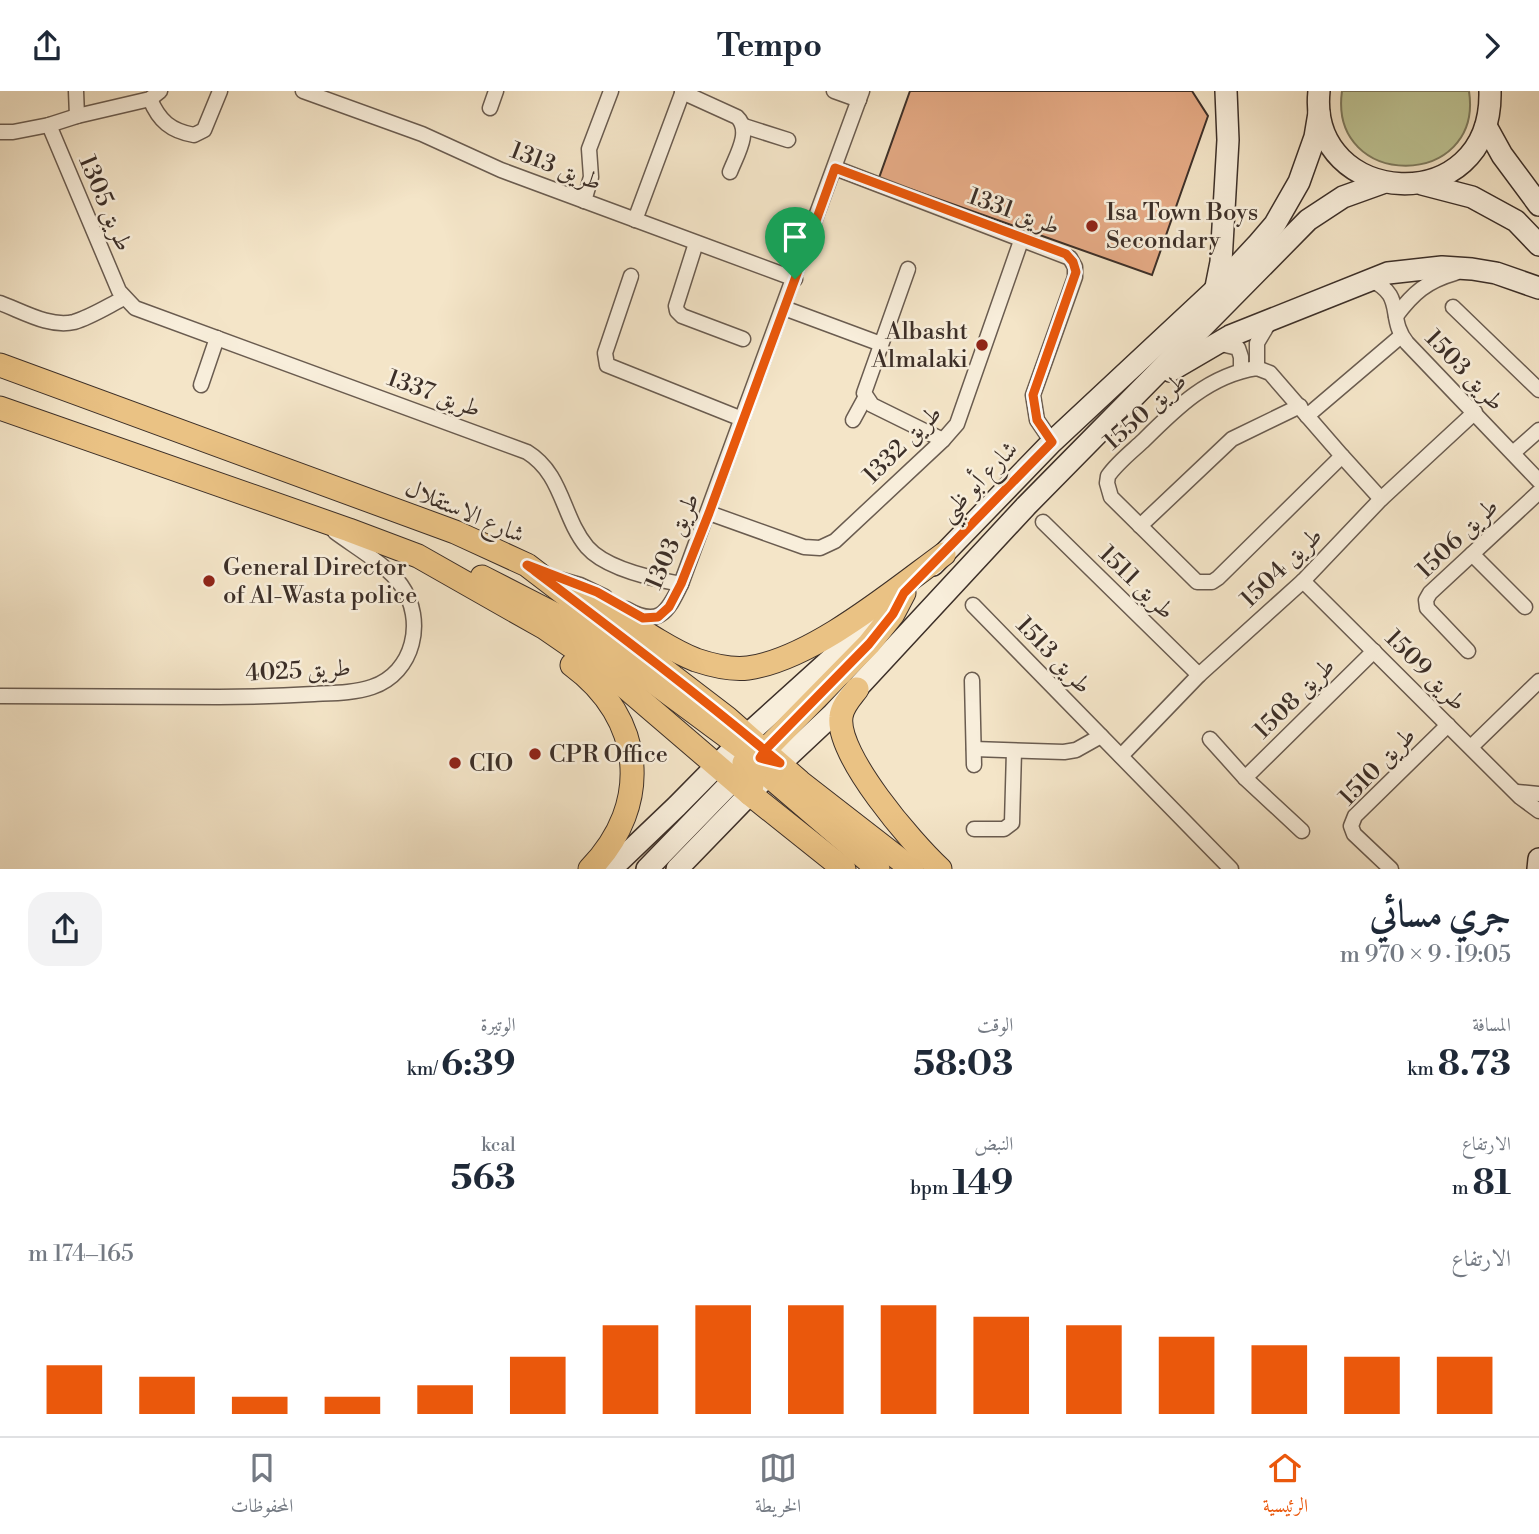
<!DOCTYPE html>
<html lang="ar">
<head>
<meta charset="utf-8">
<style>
	:root { --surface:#fff; --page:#f2f2f3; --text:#1f2937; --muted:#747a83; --line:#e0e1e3; --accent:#ea580c }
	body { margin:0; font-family:"Libre Bodoni",Amiri,serif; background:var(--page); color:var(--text); direction:rtl; height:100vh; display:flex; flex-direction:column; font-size:26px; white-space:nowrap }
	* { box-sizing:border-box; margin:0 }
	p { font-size:23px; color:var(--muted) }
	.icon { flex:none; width:38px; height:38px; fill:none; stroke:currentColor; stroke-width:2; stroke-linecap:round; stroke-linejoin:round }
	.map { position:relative; height:778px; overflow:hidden; direction:ltr }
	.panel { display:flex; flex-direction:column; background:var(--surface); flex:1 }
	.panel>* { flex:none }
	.pin { position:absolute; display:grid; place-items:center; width:60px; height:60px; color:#fff; margin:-72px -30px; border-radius:50% 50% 50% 0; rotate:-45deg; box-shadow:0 0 7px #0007 }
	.pin .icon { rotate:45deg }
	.round { display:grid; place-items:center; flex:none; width:74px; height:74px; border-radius:21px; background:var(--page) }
	.overview { display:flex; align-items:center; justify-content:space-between; height:119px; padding:0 28px }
	h1 { font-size:38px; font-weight:700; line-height:52px }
	.metrics { display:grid; grid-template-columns:repeat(3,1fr); gap:10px; height:119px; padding:7px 28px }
	.metrics div { display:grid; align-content:center }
	.metrics b { font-size:35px; font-weight:700 }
	.metrics small { font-size:19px; font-weight:400 }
	.metrics p { font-size:19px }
	.chart { height:196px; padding:14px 28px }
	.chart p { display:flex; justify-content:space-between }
	.chart svg { width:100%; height:126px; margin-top:7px; stroke:var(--accent); stroke-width:6 }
	header { display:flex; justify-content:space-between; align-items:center; height:91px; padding:0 28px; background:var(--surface); font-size:32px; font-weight:700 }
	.dock { display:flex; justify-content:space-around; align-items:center; height:98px; border-top:2px solid var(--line); background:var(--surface); font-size:19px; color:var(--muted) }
	.dock a { display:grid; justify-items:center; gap:4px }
	.dock .selected { color:var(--accent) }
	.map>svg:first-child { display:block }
	.green { fill:#bec494; stroke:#7d7a5e; stroke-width:2 }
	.building { fill:#e5aa85; stroke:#3c2f28; stroke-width:2 }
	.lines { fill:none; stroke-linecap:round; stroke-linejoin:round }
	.street-casing { stroke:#6a5c50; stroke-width:17 }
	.secondary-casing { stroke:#3c2f28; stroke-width:24 }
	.primary-casing { stroke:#3c2f28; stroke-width:25 }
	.street { stroke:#f8eedb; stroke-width:14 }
	.secondary { stroke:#f8eedb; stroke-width:21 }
	.primary { stroke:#eac284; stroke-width:23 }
	.route-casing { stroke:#fff; stroke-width:14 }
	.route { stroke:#ea580c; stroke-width:9 }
	.poi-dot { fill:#8f2418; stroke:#f8eedb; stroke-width:2.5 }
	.labels { text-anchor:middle; stroke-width:5; stroke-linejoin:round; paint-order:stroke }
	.street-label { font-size:24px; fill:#3c2f28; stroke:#f8eedb }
	.poi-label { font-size:24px; fill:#3c2f28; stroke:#f8eedb; text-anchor:start }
</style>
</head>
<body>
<header><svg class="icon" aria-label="forward" viewBox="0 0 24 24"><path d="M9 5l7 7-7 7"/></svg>Tempo<svg class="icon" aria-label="share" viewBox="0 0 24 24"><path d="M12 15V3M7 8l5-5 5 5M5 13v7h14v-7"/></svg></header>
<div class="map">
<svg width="1539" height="778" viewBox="0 0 1539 778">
	<rect width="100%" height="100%" fill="#f4e5c8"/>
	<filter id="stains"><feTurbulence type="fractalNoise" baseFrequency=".00286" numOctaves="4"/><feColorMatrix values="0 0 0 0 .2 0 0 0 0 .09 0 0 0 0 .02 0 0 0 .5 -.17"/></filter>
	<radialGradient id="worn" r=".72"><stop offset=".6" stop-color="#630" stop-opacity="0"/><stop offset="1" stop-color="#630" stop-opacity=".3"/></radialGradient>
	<path class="green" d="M 1342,0 L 1469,0 C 1484,99 1328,100 1342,0 Z"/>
	<polygon class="building" points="910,0 1192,0 1208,25 1152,184 879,87"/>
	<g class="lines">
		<g class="street-casing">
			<g id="street">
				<polyline points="76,0 77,25"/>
				<polyline points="303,0 422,43 501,79 795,188"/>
				<polyline points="834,0 859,9"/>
				<path d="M 682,1 L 737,26 C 752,40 736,65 730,81"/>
				<path d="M 150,8 C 159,30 171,40 194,44 L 204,39 L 220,0"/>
				<polyline points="490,17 496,0"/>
				<path d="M 49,34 L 119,200 L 135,217 L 527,361 C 563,383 562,426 587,456 C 606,478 653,488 681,493"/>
				<polyline points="744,35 788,49"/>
				<polyline points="0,41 13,41 49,34 77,25 150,8 160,0"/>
				<polyline points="835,77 1070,167 1075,176 1075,186 1033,304 1037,329 1052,351"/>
				<polyline points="584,110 591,86 589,58 611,0"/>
				<polyline points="635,129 683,0"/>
				<polyline points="696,152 676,215 677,220 682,225 743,248"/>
				<polyline points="908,178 864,302 872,314 943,349"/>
				<polyline points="631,185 605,262 607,274 742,328"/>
				<path d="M 1369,188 C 1407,205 1386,226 1407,252 L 1539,390"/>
				<path d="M 0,212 C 22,220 50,237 74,231 C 91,226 108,215 124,207"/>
				<polyline points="1453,216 1539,299"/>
				<polyline points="784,217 881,253"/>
				<path d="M 1396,225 C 1413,202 1427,190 1455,182"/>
				<polyline points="1217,252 1238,257 1241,266 1241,279"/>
				<path d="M 1257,277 L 1270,282 L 1342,365 L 1218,487 L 1212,491 L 1197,491 L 1111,406 L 1107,392 L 1108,385 C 1117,372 1131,361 1143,350 C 1176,317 1209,284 1257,277 Z"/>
				<polyline points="1257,277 1257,252 1270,230"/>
				<polyline points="201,294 217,247"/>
				<polyline points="1307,325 1401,245"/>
				<polyline points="853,329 865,307"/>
				<polyline points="1513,362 1539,339"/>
				<polyline points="1342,365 1381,408"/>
				<polyline points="709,422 804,456 820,457 835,450 943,349 957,333 1022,147"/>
				<polyline points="1043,431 1199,584"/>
				<polyline points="1140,435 1232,348 1300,315"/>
				<polyline points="1472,463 1525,516"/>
				<polyline points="562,489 580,494 605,506"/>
				<polyline points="1303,490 1520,706 1539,720"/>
				<polyline points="973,514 1231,778"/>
				<path d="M 626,518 C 658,536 667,523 681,493 L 862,0"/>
				<polyline points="1468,560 1427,517 1426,509 1430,502 1539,401"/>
				<polyline points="972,589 974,674"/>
				<path d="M 0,605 C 73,605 146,605 219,606 C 251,606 282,605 314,603 C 334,602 354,602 372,596 C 414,582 426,529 401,494 C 387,474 355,456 335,441"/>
				<polyline points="1210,648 1245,687 1302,740"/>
				<polyline points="1471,656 1539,590"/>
				<polyline points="974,658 1064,661 1076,659 1101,645"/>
				<polyline points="1121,665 1199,584 1303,490 1381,408 1475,321"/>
				<polyline points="1245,687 1374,560"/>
				<polyline points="1517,701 1539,703"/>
				<polyline points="974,738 1004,738 1012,732 1014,660"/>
				<polyline points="1391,778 1354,743 1351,735 1355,725 1448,634"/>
			</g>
		</g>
		<g class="secondary-casing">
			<g id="secondary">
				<path d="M 1319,0 C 1307,117 1493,130 1490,0"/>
				<polyline points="1486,35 1502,64 1539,114"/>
				<polyline points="1422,93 1472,106 1516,130 1539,154"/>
				<polyline points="1216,196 1221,171 1228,49 1226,0"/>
				<polyline points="1170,280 1230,245 1388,182 1442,176 1472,178 1496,182 1539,197"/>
				<polyline points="933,474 1052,351 1216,198 1257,154 1275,133 1299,91 1315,46 1319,22"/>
				<polyline points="611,778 677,715 747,644 892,513"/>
				<polyline points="647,778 745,677"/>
				<polyline points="677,778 768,684 833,623 1026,415 1308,129 1343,106 1382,92"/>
				<polyline points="1538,778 1539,768"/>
			</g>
		</g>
		<g class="primary-casing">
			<g id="primary">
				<polyline points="0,274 455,441 527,474 727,627 800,691 912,778"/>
				<polyline points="0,317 349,439 418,465 545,537 603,577 750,703 844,778"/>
				<polyline points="482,486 560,526 636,578 748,661"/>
				<path d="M 595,509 C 624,527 665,557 696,569 C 711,574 732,579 748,577 C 812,568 892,501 944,463"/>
				<path d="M 572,574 C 644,627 653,713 590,778"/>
				<path d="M 857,598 C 851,606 842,615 841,626 C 836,664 912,752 940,778"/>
				<polyline points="744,672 762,679 878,778"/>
				<polyline points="750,703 756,676 765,659 869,553 893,523 904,502"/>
			</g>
		</g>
		<use href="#street" class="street"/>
		<use href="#secondary" class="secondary"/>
		<use href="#primary" class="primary"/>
	</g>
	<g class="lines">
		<g class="route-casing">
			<path id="route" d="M 795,188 L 709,422 L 681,493 L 669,516 L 658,526 L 643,527 L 597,501 L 527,474 C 613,539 698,603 780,672 L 760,667 L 765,659 L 869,553 L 893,523 L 904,502 L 1052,351 L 1037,329 L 1033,304 L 1076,181 L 1073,171 L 1066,163 L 835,77 L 795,188"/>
		</g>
		<use href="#route" class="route"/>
	</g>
	<g class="poi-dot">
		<circle cx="1092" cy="135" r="7"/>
		<circle cx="982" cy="254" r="7"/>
		<circle cx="209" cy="490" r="7"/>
		<circle cx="535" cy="663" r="7"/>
		<circle cx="455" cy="672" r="7"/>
	</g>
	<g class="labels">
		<g class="street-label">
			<text transform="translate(556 75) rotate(21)" y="8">طريق 1313</text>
			<text transform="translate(106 112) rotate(67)" y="8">طريق 1305</text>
			<text transform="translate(1014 120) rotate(20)" y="8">طريق 1331</text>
			<text transform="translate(1465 279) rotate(46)" y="8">طريق 1503</text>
			<text transform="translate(434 302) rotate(20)" y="8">طريق 1337</text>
			<text transform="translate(1145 320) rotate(-42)" y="8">طريق 1550</text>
			<text transform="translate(902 353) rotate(-45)" y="8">طريق 1332</text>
			<text transform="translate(978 390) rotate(-46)" y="8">شارع أبو ظبي</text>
			<text transform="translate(465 420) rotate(23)" y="8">شارع الاستقلال</text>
			<text transform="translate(1457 447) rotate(-44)" y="8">طريق 1506</text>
			<text transform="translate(672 450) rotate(-67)" y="8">طريق 1303</text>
			<text transform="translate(1281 476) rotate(-44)" y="8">طريق 1504</text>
			<text transform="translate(1137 491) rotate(44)" y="8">طريق 1511</text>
			<text transform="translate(1054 564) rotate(46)" y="8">طريق 1513</text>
			<text transform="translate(298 579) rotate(-3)" y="8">طريق 4025</text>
			<text transform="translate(1426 579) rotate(45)" y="8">طريق 1509</text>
			<text transform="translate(1294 607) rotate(-45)" y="8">طريق 1508</text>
			<text transform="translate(1377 675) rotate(-46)" y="8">طريق 1510</text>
		</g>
		<g class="poi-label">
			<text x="1106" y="129">Isa Town Boys<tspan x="1106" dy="28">Secondary</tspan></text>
			<text x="968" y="248" text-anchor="end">Albasht<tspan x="968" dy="28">Almalaki</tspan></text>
			<text x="223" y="484">General Director<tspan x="223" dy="28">of Al-Wasta police</tspan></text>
			<text x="549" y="671">CPR Office</text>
			<text x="469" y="680">CIO</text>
		</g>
	</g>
	<rect width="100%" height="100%" filter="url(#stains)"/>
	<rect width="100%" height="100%" fill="url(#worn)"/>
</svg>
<div class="pin" style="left:795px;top:188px;background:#1e9e55"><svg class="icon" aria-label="arrive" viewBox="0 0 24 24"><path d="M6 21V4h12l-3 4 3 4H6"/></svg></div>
</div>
<section class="panel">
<div class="overview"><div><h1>جري مسائي</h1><p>19:05 · 9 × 970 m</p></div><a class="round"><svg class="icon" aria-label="share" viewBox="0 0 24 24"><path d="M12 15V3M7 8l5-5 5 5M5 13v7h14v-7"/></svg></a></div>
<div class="metrics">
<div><p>المسافة</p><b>8.73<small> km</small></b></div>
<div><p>الوقت</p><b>58:03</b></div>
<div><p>الوتيرة</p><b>6:39<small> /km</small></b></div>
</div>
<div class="metrics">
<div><p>الارتفاع</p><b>81<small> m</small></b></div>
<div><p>النبض</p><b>149<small> bpm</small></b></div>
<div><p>kcal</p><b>563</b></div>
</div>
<div class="chart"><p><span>الارتفاع</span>165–174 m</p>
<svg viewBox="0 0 160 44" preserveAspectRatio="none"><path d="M5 44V27M15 44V31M25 44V38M35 44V38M45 44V34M55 44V24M65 44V13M75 44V6M85 44V6M95 44V6M105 44V10M115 44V13M125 44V17M135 44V20M145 44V24M155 44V24"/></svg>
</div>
</section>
<nav class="dock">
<a class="selected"><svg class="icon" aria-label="home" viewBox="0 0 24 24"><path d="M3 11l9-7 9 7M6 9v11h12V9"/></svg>الرئيسية</a>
<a><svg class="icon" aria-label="map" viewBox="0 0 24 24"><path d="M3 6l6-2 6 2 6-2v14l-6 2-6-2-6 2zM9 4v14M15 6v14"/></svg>الخريطة</a>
<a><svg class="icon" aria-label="saved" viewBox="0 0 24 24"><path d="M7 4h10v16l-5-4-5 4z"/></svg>المحفوظات</a>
</nav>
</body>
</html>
